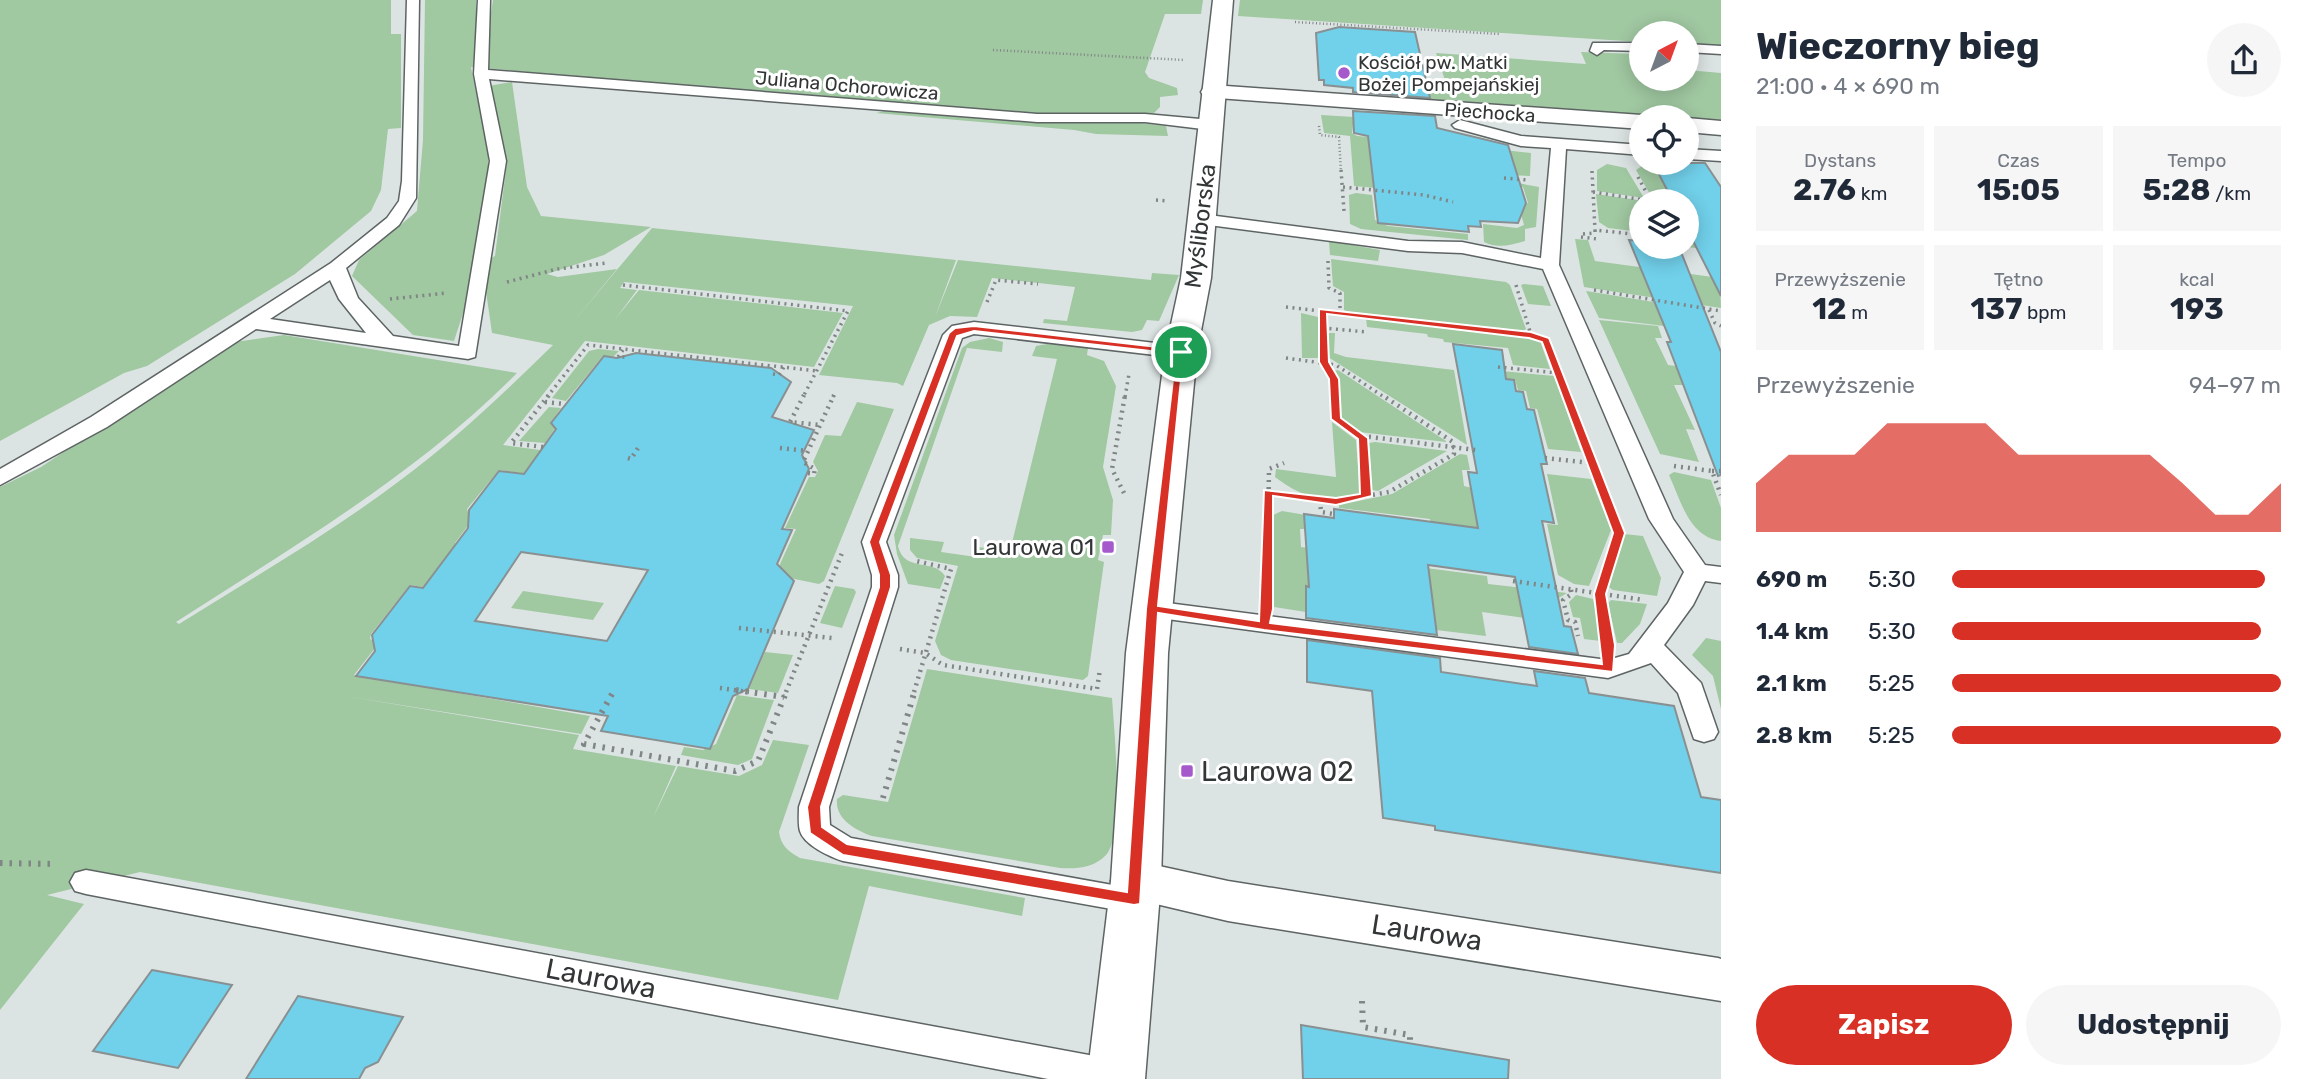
<!DOCTYPE html>
<html lang="pl">
<head>
<meta charset="utf-8">
<style>
	:root { --surface:#fff; --page:#f6f6f7; --text:#1f2937; --muted:#747a83; --accent:#d93025 }
	body { margin:0; font-family:Rubik,sans-serif; background:var(--page); color:var(--text); height:100vh; display:flex; flex-direction:column; font-size:26px; white-space:nowrap }
	* { box-sizing:border-box; margin:0 }
	p { font-size:23px; color:var(--muted) }
	.icon { flex:none; width:38px; height:38px; fill:none; stroke:currentColor; stroke-width:2; stroke-linecap:round; stroke-linejoin:round }
	.map { position:relative; flex:1; overflow:hidden }
	.panel { display:flex; flex-direction:column; background:var(--surface); width:595px }
	.panel>* { flex:none }
	.needle { width:46px; rotate:41deg }
	.controls { position:absolute; left:1629px; top:21px; display:grid; gap:14px }
	.controls a { display:grid; place-items:center; width:70px; height:70px; border-radius:50%; background:var(--surface); box-shadow:0 4px 18px #0003; font-size:35px }
	.pin { position:absolute; display:grid; place-items:center; width:60px; height:60px; color:#fff; margin:-30px; border:4px solid #fff; border-radius:50%; box-shadow:0 2px 7px #0007 }
	.round { display:grid; place-items:center; flex:none; width:74px; height:74px; border-radius:37px; background:var(--page) }
	.headline { display:flex; align-items:center; justify-content:space-between; height:119px; padding:0 35px }
	h1 { font-size:38px; font-weight:700; line-height:52px }
	.stats { display:grid; grid-template-columns:repeat(3,1fr); gap:10px; height:119px; padding:7px 35px }
	.stats div { display:grid; align-content:center; border-radius:0px; background:var(--page); text-align:center }
	.stats b { font-size:30px; font-weight:700 }
	.stats small { font-size:19px; font-weight:400 }
	.stats p { font-size:19px }
	.chart { height:196px; padding:14px 35px }
	.chart p { display:flex; justify-content:space-between }
	.chart svg { width:100%; height:126px; margin-top:7px; fill:var(--accent); opacity:.7 }
	.cta { display:flex; gap:14px; margin-top:auto; padding:14px 35px }
	.cta a { flex:1; height:80px; border-radius:42px; background:var(--accent); color:#fff; font-size:28px; font-weight:700; line-height:80px; text-align:center }
	.cta a+a { background:var(--page); color:var(--text) }
	ul { padding:0 35px; list-style:none; font-size:23px }
	li { display:grid; grid-template-columns:112px 84px 1fr; align-items:center; height:52px }
	li i { height:18px; border-radius:9px; background:var(--accent) }
	main { display:flex; flex:1; min-height:0 }
	.map>svg:first-child { display:block }
	.green { fill:#a0c8a1 }
	.building { fill:#71d0ea; stroke:#899092; stroke-width:2; fill-rule:evenodd }
	.lines { fill:none; stroke-linecap:round; stroke-linejoin:round }
	.service-casing { stroke:#5e6464; stroke-width:3 }
	.minor-casing { stroke:#5e6464; stroke-width:3 }
	.tertiary-casing { stroke:#5e6464; stroke-width:3 }
	.path-far3 { stroke:#808585; stroke-width:2.5; stroke-dasharray:1 2.5; stroke-linecap:butt }
	.path-far2 { stroke:#808585; stroke-width:3.5; stroke-dasharray:2 4.5; stroke-linecap:butt }
	.path-far1 { stroke:#808585; stroke-width:4.5; stroke-dasharray:2 5; stroke-linecap:butt }
	.path { stroke:#808585; stroke-width:6; stroke-dasharray:2.5 7; stroke-linecap:butt }
	.service { fill:#fff; fill-rule:evenodd }
	.minor { fill:#fff; fill-rule:evenodd }
	.tertiary { fill:#fff; fill-rule:evenodd }
	.route { fill:#d93025; stroke:#fff; stroke-width:2; fill-rule:evenodd }
	.poi-dot { fill:#a559cb; stroke:#fff; stroke-width:2.5 }
	.labels { text-anchor:middle; stroke-width:6; stroke-linejoin:round; paint-order:stroke }
	.far-poi-label { font-size:19px; fill:#333636; stroke:#fff; text-anchor:start }
	.far-street-label { font-size:19px; fill:#333636; stroke:#fff }
	.street-label { font-size:23px; fill:#333636; stroke:#fff }
	.poi-label { font-size:23px; fill:#333636; stroke:#fff; text-anchor:end }
	.near-poi-label { font-size:28px; fill:#333636; stroke:#fff; text-anchor:start }
	.near-street-label { font-size:28px; fill:#333636; stroke:#fff }
</style>
</head>
<body>
<main>
<div class="map">
<svg width="1721" height="1079" viewBox="0 0 1721 1079">
	<rect width="100%" height="100%" fill="#dce4e3"/>
	<g class="green">
		<polygon points="0,0 391,0 391,34 401,34 401,128 388,129 381,190 371,211 295,274 147,366 124,373 0,441"/>
		<path d="M 425,0 L 476,0 L 476,21 L 489,27 L 493,0 L 1203,0 L 1201,14 L 1165,14 L 1145,72 L 1149,78 L 1177,88 L 1178,95 L 1160,97 L 1160,107 L 1154,113 L 1030,115 L 471,67 L 488,152 L 488,190 L 471,270 L 495,256 L 507,162 L 488,86 L 512,82 L 527,187 L 541,216 L 651,227 L 604,255 L 547,274 L 558,277 L 617,269 L 569,327 L 652,228 L 956,260 L 935,317 L 958,260 L 1151,280 L 1152,273 L 1179,275 L 1159,321 L 1147,320 L 1142,330 L 1132,332 L 1043,323 L 1044,319 L 1067,321 L 1075,287 L 992,278 L 977,317 L 950,316 L 929,325 L 903,386 L 897,383 L 819,375 L 853,306 L 624,282 L 620,288 L 637,290 L 616,318 L 639,290 L 843,313 L 814,367 L 585,341 L 503,445 L 540,450 L 575,480 L 499,470 L 467,509 L 469,515 L 475,516 L 455,543 L 519,553 L 491,597 L 410,585 L 371,634 L 370,639 L 379,643 L 354,675 L 590,716 L 581,734 L 345,696 L 579,735 L 573,749 L 676,766 L 653,818 L 678,766 L 739,776 L 762,765 L 773,740 L 809,745 L 779,832 C 781,846 788,851 800,858 L 1025,898 L 1022,916 L 869,886 L 838,1000 L 140,872 L 47,895 L 84,904 L 0,1010 L 0,487 L 41,467 L 228,343 L 284,335 L 517,373 C 417,474 294,546 176,622 L 179,624 C 254,577 331,533 402,479 C 456,439 505,392 553,345 L 492,333 L 486,291 L 467,301 L 454,341 L 413,335 L 352,276 L 359,260 L 417,211 L 423,140 Z"/>
		<polygon points="1240,0 1721,0 1721,47 1687,45 1687,33 1642,33 1641,42 1238,16"/>
		<polygon points="1581,52 1638,54 1641,59 1642,79 1687,79 1687,70 1721,73 1721,122 1529,108 1399,103 1392,76 1445,80 1436,53 1586,64"/>
		<polygon points="885,111 1043,122 1124,121 1166,126 1168,136 1096,134 1074,130 876,113"/>
		<polygon points="1321,115 1354,117 1352,133 1357,136 1416,141 1452,195 1354,186 1350,136 1324,133"/>
		<polygon points="1477,147 1531,153 1530,176 1506,175"/>
		<polygon points="1607,164 1626,168 1644,198 1597,191 1597,170"/>
		<path d="M 1642,166 C 1681,168 1699,220 1716,250 L 1687,247 L 1687,201 L 1654,201 L 1636,170 Z"/>
		<path d="M 1507,181 L 1539,187 L 1536,227 L 1525,229 L 1525,241 C 1511,245 1498,249 1484,242 L 1483,224 L 1517,228 L 1524,225 L 1519,207 L 1528,203 L 1523,187 L 1508,185 Z"/>
		<polygon points="1356,193 1372,195 1375,220 1388,226 1468,234 1468,240 1361,229 1350,224 1349,195"/>
		<polygon points="1596,194 1644,201 1642,201 1641,232 1608,228 1599,222"/>
		<polygon points="1575,239 1588,240 1595,261 1720,278 1721,308 1584,287"/>
		<polygon points="1329,241 1380,250 1378,261 1330,255"/>
		<polygon points="1331,259 1506,282 1510,285 1526,329 1520,332 1349,312 1344,310 1344,292 1333,286"/>
		<polygon points="1524,284 1543,286 1551,306 1528,304 1521,285"/>
		<polygon points="1586,291 1703,310 1713,332 1599,318"/>
		<polygon points="1301,313 1318,317 1318,358 1302,358"/>
		<polygon points="1366,318 1529,337 1540,341 1550,369 1513,365 1508,348 1444,342 1443,339 1428,337 1427,334 1367,327"/>
		<polygon points="1599,320 1658,326 1662,338 1655,338 1668,365 1676,366 1683,385 1674,385 1695,430 1686,429 1699,462 1660,454"/>
		<polygon points="1328,333 1335,333 1334,353 1346,357 1454,370 1467,445 1328,357"/>
		<path d="M 989,338 L 1003,342 L 1002,352 L 967,348 L 898,546 C 904,573 934,558 945,576 L 940,589 L 908,584 L 897,554 L 894,535 L 962,348 L 970,342 Z"/>
		<polygon points="1047,344 1088,348 1087,355 1104,361 1116,386 1103,467 1113,500 1111,535 1103,535 1098,560 1104,562 1088,676 1083,680 951,660 941,655 935,641 958,566 917,558 910,550 910,538 944,542 941,552 976,557 978,547 1010,551 1057,359 1032,356 1036,346"/>
		<polygon points="598,349 619,351 613,357 603,356 566,401 552,398 589,351"/>
		<polygon points="1338,370 1446,441 1446,442 1359,432 1341,419 1339,379 1333,371"/>
		<polygon points="1501,371 1554,376 1581,452 1548,449 1537,409 1530,408 1526,391 1518,390 1515,380 1502,378"/>
		<polygon points="857,402 894,409 824,581 819,584 775,575 796,529 785,528 809,477 815,477 818,471 813,462 825,435 841,436"/>
		<polygon points="549,407 561,408 550,423 555,428 545,443 519,441"/>
		<path d="M 1332,422 L 1356,440 L 1360,494 C 1321,500 1307,501 1275,477 L 1276,469 L 1336,477 Z"/>
		<polygon points="1369,443 1375,442 1447,451 1378,491 1372,490"/>
		<polygon points="1460,454 1467,455 1470,470 1462,470 1464,486 1472,488 1479,531 1431,525 1430,519 1339,508 1339,505 1392,494"/>
		<path d="M 1674,472 L 1711,480 L 1721,508 L 1721,541 C 1689,537 1681,501 1669,475 Z"/>
		<polygon points="1547,474 1591,479 1611,530 1589,586 1574,584 1558,575 1547,524 1558,525"/>
		<polygon points="1282,511 1306,515 1306,529 1300,529 1301,547 1342,552 1343,557 1487,576 1488,584 1567,593 1525,618 1482,612 1486,636 1436,630 1433,603 1307,586 1306,612 1274,607 1273,515"/>
		<polygon points="1624,534 1643,536 1661,578 1657,596 1613,590 1606,585"/>
		<polygon points="835,586 854,589 856,592 842,628 820,623"/>
		<polygon points="523,591 604,603 593,620 511,608"/>
		<polygon points="1576,595 1593,599 1601,641 1584,639 1580,618 1573,617 1569,602"/>
		<polygon points="1611,600 1647,604 1640,624 1622,643 1617,643 1608,603"/>
		<polygon points="1706,638 1721,641 1721,709 1713,676 1692,655"/>
		<polygon points="765,652 793,655 778,693 749,689"/>
		<path d="M 927,669 L 1112,698 C 1114,728 1125,835 1106,855 C 1094,868 1076,869 1060,868 L 872,836 C 855,830 835,819 837,799 L 843,795 L 888,802 Z"/>
		<polygon points="737,695 774,700 752,759 738,765 681,755 684,747 703,750 716,744"/>
	</g>
	<g class="building">
		<polygon points="1339,27 1415,32 1430,98 1353,92 1353,88 1324,85 1324,80 1319,80 1316,33"/>
		<polygon points="1353,111 1435,116 1437,128 1508,145 1526,203 1518,223 1480,221 1481,227 1468,226 1469,232 1378,223 1368,136 1354,133"/>
		<polygon points="1653,163 1705,163 1721,187 1721,296 1687,229 1687,201 1673,201"/>
		<polygon points="1629,240 1642,241 1642,247 1679,247 1721,352 1721,475 1718,476 1667,342 1671,342"/>
		<polygon points="1453,344 1502,350 1506,379 1514,380 1516,391 1523,392 1527,409 1534,410 1547,464 1541,464 1554,523 1542,521 1564,626 1571,627 1578,654 1529,647 1515,577 1428,565 1437,635 1306,618 1306,586 1309,587 1304,514 1334,518 1334,509 1478,528 1468,472 1477,473"/>
		<path d="M 636,353 L 771,368 L 791,382 L 772,417 L 814,430 L 802,455 L 809,469 L 782,529 L 792,530 L 777,564 L 794,581 L 748,689 L 733,696 L 710,749 L 601,731 L 608,716 L 356,676 L 375,651 L 372,635 L 410,586 L 423,588 L 468,528 L 469,510 L 499,471 L 524,474 L 556,429 L 551,423 L 604,356 L 617,358 ZM 521,552 L 648,570 L 607,641 L 475,621 Z"/>
		<polygon points="1307,640 1440,658 1441,672 1537,686 1534,671 1585,678 1589,693 1674,706 1701,797 1721,800 1721,873 1435,830 1435,826 1383,818 1372,691 1307,682"/>
		<polygon points="152,970 232,985 178,1068 93,1051"/>
		<polygon points="298,996 403,1017 378,1062 365,1068 359,1079 246,1079"/>
		<polygon points="1301,1025 1509,1060 1508,1079 1303,1079"/>
	</g>
	<g class="lines">
		<g class="service-casing">
			<g id="service">
				<path d="M 407,0 L 419,0 L 416,198 L 399,225 L 346,268 L 358,298 L 393,336 L 459,346 L 490,161 L 474,74 L 478,0 L 490,0 L 488,70 L 1037,114 L 1145,114 L 1211,120 L 1219,125 L 1211,130 L 1145,122 L 1037,122 L 489,79 L 506,161 L 475,357 L 468,359 L 256,329 L 107,427 L 0,485 L 0,469 L 91,417 L 331,263 L 387,218 L 399,201 L 402,181 ZM 330,280 L 339,299 L 366,333 L 270,319 Z"/>
				<polygon points="1593,43 1642,43 1642,51 1604,50 1597,55 1590,51"/>
				<polygon points="1687,44 1721,46 1721,54 1687,52"/>
				<polygon points="1460,120 1521,136 1642,145 1642,155 1566,149 1559,265 1673,519 1705,565 1721,567 1721,583 1705,581 1693,605 1664,645 1701,683 1718,732 1714,739 1704,742 1694,739 1678,693 1651,663 1608,678 1152,617 1143,615 1139,609 1143,603 1152,601 1608,660 1629,654 1668,603 1684,572 1649,519 1543,269 1462,253 1408,251 1201,224 1192,219 1201,214 1408,241 1462,242 1541,258 1551,148 1521,146 1455,128 1452,125"/>
				<polygon points="1687,149 1721,151 1721,161 1687,159"/>
				<path d="M 974,322 L 1181,346 L 1191,352 L 1181,358 L 974,334 L 962,338 L 886,542 L 898,575 L 898,587 L 829,807 L 830,825 L 851,838 L 1146,891 L 1150,900 L 1146,909 L 1134,913 L 843,861 C 830,857 804,845 800,831 C 798,824 799,814 799,807 L 872,587 L 872,575 L 862,542 L 943,335 L 952,326 Z"/>
				<polygon points="86,870 1116,1060 1129,1065 1134,1076 1133,1079 1048,1079 86,894 75,891 70,882 75,873"/>
			</g>
		</g>
		<g class="minor-casing">
			<g id="minor">
				<polygon points="1212,85 1642,115 1651,117 1642,117 1642,129 1204,97 1201,92 1204,87"/>
				<polygon points="1687,118 1721,121 1721,135 1687,132"/>
				<polygon points="1136,861 1228,881 1718,958 1721,959 1721,1001 1228,921 1118,895 1111,881 1118,867"/>
			</g>
		</g>
		<g class="tertiary-casing">
			<polygon id="tertiary" points="1213,0 1233,0 1211,278 1197,352 1168,653 1161,881 1145,1079 1087,1079 1111,881 1126,653 1165,352 1181,278"/>
		</g>
		<g class="path-far3">
			<polyline points="1295,22 1500,34"/>
			<polyline points="993,50 1185,60"/>
			<polyline points="1319,126 1320,135 1339,137 1341,172"/>
		</g>
		<g class="path-far2">
			<polyline points="1341,170 1344,211"/>
			<polyline points="1592,171 1595,230"/>
			<polyline points="1638,177 1651,201"/>
			<polyline points="1504,178 1527,180"/>
			<polyline points="1343,187 1424,195 1453,202"/>
			<polyline points="1593,192 1651,201"/>
			<polyline points="1156,200 1168,201"/>
			<polyline points="1583,234 1595,233 1595,230 1642,235"/>
			<polyline points="1581,237 1597,239"/>
			<polyline points="1328,261 1329,288 1340,293 1340,313"/>
			<polyline points="507,282 557,269 606,263"/>
			<polyline points="623,285 848,311 803,397"/>
			<polyline points="1516,285 1531,335 1546,340 1567,397"/>
			<polyline points="1594,290 1721,311"/>
			<polyline points="390,299 447,293"/>
			<polyline points="987,302 996,280 1038,284"/>
			<polyline points="1286,307 1531,335"/>
			<polyline points="1709,310 1715,323 1721,326"/>
			<polyline points="1322,311 1324,362 1334,379 1335,397"/>
			<polyline points="1323,328 1367,332"/>
			<polyline points="623,350 618,357 625,357"/>
			<polyline points="1286,358 1336,365 1384,397"/>
			<polyline points="1498,367 1558,373"/>
			<polyline points="773,374 779,375 784,367"/>
			<polyline points="547,397 588,345 817,371"/>
			<polyline points="833,397 835,392"/>
			<polyline points="1125,397 1129,374"/>
		</g>
		<g class="path-far1">
			<polyline points="804,395 790,422 821,425"/>
			<polyline points="1567,395 1619,533 1600,594 1607,638"/>
			<polyline points="545,402 565,404"/>
			<polyline points="1362,436 1476,450"/>
			<polyline points="543,447 511,443 549,395"/>
			<polyline points="780,448 808,451"/>
			<polyline points="628,458 631,459 638,448"/>
			<polyline points="1545,458 1592,463"/>
			<polyline points="1674,466 1712,471 1721,495"/>
			<polyline points="1712,471 1721,471"/>
			<polyline points="808,473 814,474 815,469 803,462 834,395"/>
			<polyline points="1267,492 1336,502 1366,496 1363,438 1336,419 1335,395"/>
			<polyline points="1124,493 1112,469 1125,395"/>
			<polyline points="1366,496 1389,492 1454,454 1453,442 1382,395"/>
			<polyline points="1320,500 1321,512 1334,514"/>
			<polyline points="1513,581 1644,600"/>
			<polyline points="1571,590 1572,594 1563,600 1568,620 1575,622 1578,636"/>
			<polyline points="1267,594 1269,469 1284,463"/>
			<polyline points="739,628 832,638"/>
			<polyline points="900,649 925,653 943,665 1097,689 1100,669"/>
			<polyline points="720,688 749,692"/>
			<polyline points="786,692 842,553"/>
			<polyline points="914,692 951,569 916,561"/>
		</g>
		<g class="path">
			<polyline points="736,690 784,697"/>
			<polyline points="612,694 584,744 735,771 758,761 787,690"/>
			<polyline points="883,798 915,690"/>
			<polyline points="0,863 55,864"/>
			<polyline points="1362,1001 1363,1027 1410,1035 1410,1044"/>
		</g>
		<use href="#service" class="service"/>
		<use href="#minor" class="minor"/>
		<use href="#tertiary" class="tertiary"/>
	</g>
	<path class="route" d="M 1319,309 L 1531,332 L 1549,338 L 1625,533 L 1606,594 L 1615,645 L 1613,672 L 1264,630 L 1158,613 L 1140,904 L 1134,905 L 843,855 L 810,833 L 807,807 L 879,587 L 879,575 L 869,542 L 949,333 L 955,328 L 974,326 L 1184,350 L 1158,606 L 1259,621 L 1264,490 L 1336,498 L 1360,494 L 1358,439 L 1331,419 L 1329,379 L 1319,362 ZM 1327,314 L 1529,338 L 1542,342 L 1613,533 L 1594,594 L 1602,664 L 1270,623 L 1273,609 L 1273,496 L 1336,505 L 1372,496 L 1368,438 L 1341,418 L 1339,379 L 1329,362 ZM 974,331 L 1176,354 L 1146,609 L 1127,892 L 847,844 L 822,827 L 821,807 L 891,587 L 891,575 L 880,542 L 957,336 Z"/>
	<g class="poi-dot">
		<circle cx="1344" cy="73" r="7"/>
		<rect x="1101" y="540" width="14" height="14" rx="3.5"/>
		<rect x="1180" y="764" width="14" height="14" rx="3.5"/>
	</g>
	<g class="labels">
		<g class="far-poi-label">
			<text x="1358" y="69">Kościół pw. Matki<tspan x="1358" dy="22">Bożej Pompejańskiej</tspan></text>
		</g>
		<g class="far-street-label">
			<text transform="translate(847 85) rotate(5)" y="7">Juliana Ochorowicza</text>
			<text transform="translate(1490 112) rotate(4)" y="7">Piechocka</text>
		</g>
		<g class="street-label">
			<text transform="translate(1200 226) rotate(-83)" y="8">Myśliborska</text>
		</g>
		<g class="poi-label">
			<text x="1094" y="555">Laurowa 01</text>
		</g>
		<g class="near-poi-label">
			<text x="1201" y="781">Laurowa 02</text>
		</g>
		<g class="near-street-label">
			<text transform="translate(1427 932) rotate(9)" y="10">Laurowa</text>
			<text transform="translate(601 978) rotate(11)" y="10">Laurowa</text>
		</g>
	</g>
</svg>
<div class="controls">
<a><svg class="needle" viewBox="-14 -14 28 28"><path d="M0-13l5 13h-10z" fill="#e53935"/><path d="M0 13l5-13h-10z" fill="#747a83"/></svg></a>
<a><svg class="icon" aria-label="locate" viewBox="0 0 24 24"><circle cx="12" cy="12" r="6"/><path d="M12 2v4M12 18v4M2 12h4M18 12h4"/></svg></a>
<a><svg class="icon" aria-label="layers" viewBox="0 0 24 24"><path d="M12 4l9 5-9 5-9-5zM3 14l9 5 9-5"/></svg></a>
</div>
<div class="pin" style="left:1181px;top:352px;background:#1e9e55"><svg class="icon" aria-label="arrive" viewBox="0 0 24 24"><path d="M6 21V4h12l-3 4 3 4H6"/></svg></div>
</div>
<section class="panel">
<div class="headline"><div><h1>Wieczorny bieg</h1><p>21:00 · 4 × 690 m</p></div><a class="round"><svg class="icon" aria-label="share" viewBox="0 0 24 24"><path d="M12 15V3M7 8l5-5 5 5M5 13v7h14v-7"/></svg></a></div>
<div class="stats">
<div><p>Dystans</p><b>2.76<small> km</small></b></div>
<div><p>Czas</p><b>15:05</b></div>
<div><p>Tempo</p><b>5:28<small> /km</small></b></div>
</div>
<div class="stats">
<div><p>Przewyższenie</p><b>12<small> m</small></b></div>
<div><p>Tętno</p><b>137<small> bpm</small></b></div>
<div><p>kcal</p><b>193</b></div>
</div>
<div class="chart"><p><span>Przewyższenie</span>94–97 m</p>
<svg viewBox="0 0 160 44" preserveAspectRatio="none"><path d="M0 44V27L10 17L20 17L30 17L40 6L50 6L60 6L70 6L80 17L90 17L100 17L110 17L120 17L130 27L140 38L150 38L160 27V44z"/></svg>
</div>
<ul>
<li><b>690 m</b>5:30<i style="width:95%"></i></li>
<li><b>1.4 km</b>5:30<i style="width:94%"></i></li>
<li><b>2.1 km</b>5:25<i style="width:100%"></i></li>
<li><b>2.8 km</b>5:25<i style="width:100%"></i></li>
</ul>
<div class="cta"><a>Zapisz</a><a>Udostępnij</a></div>
</section>
</main>
</body>
</html>
